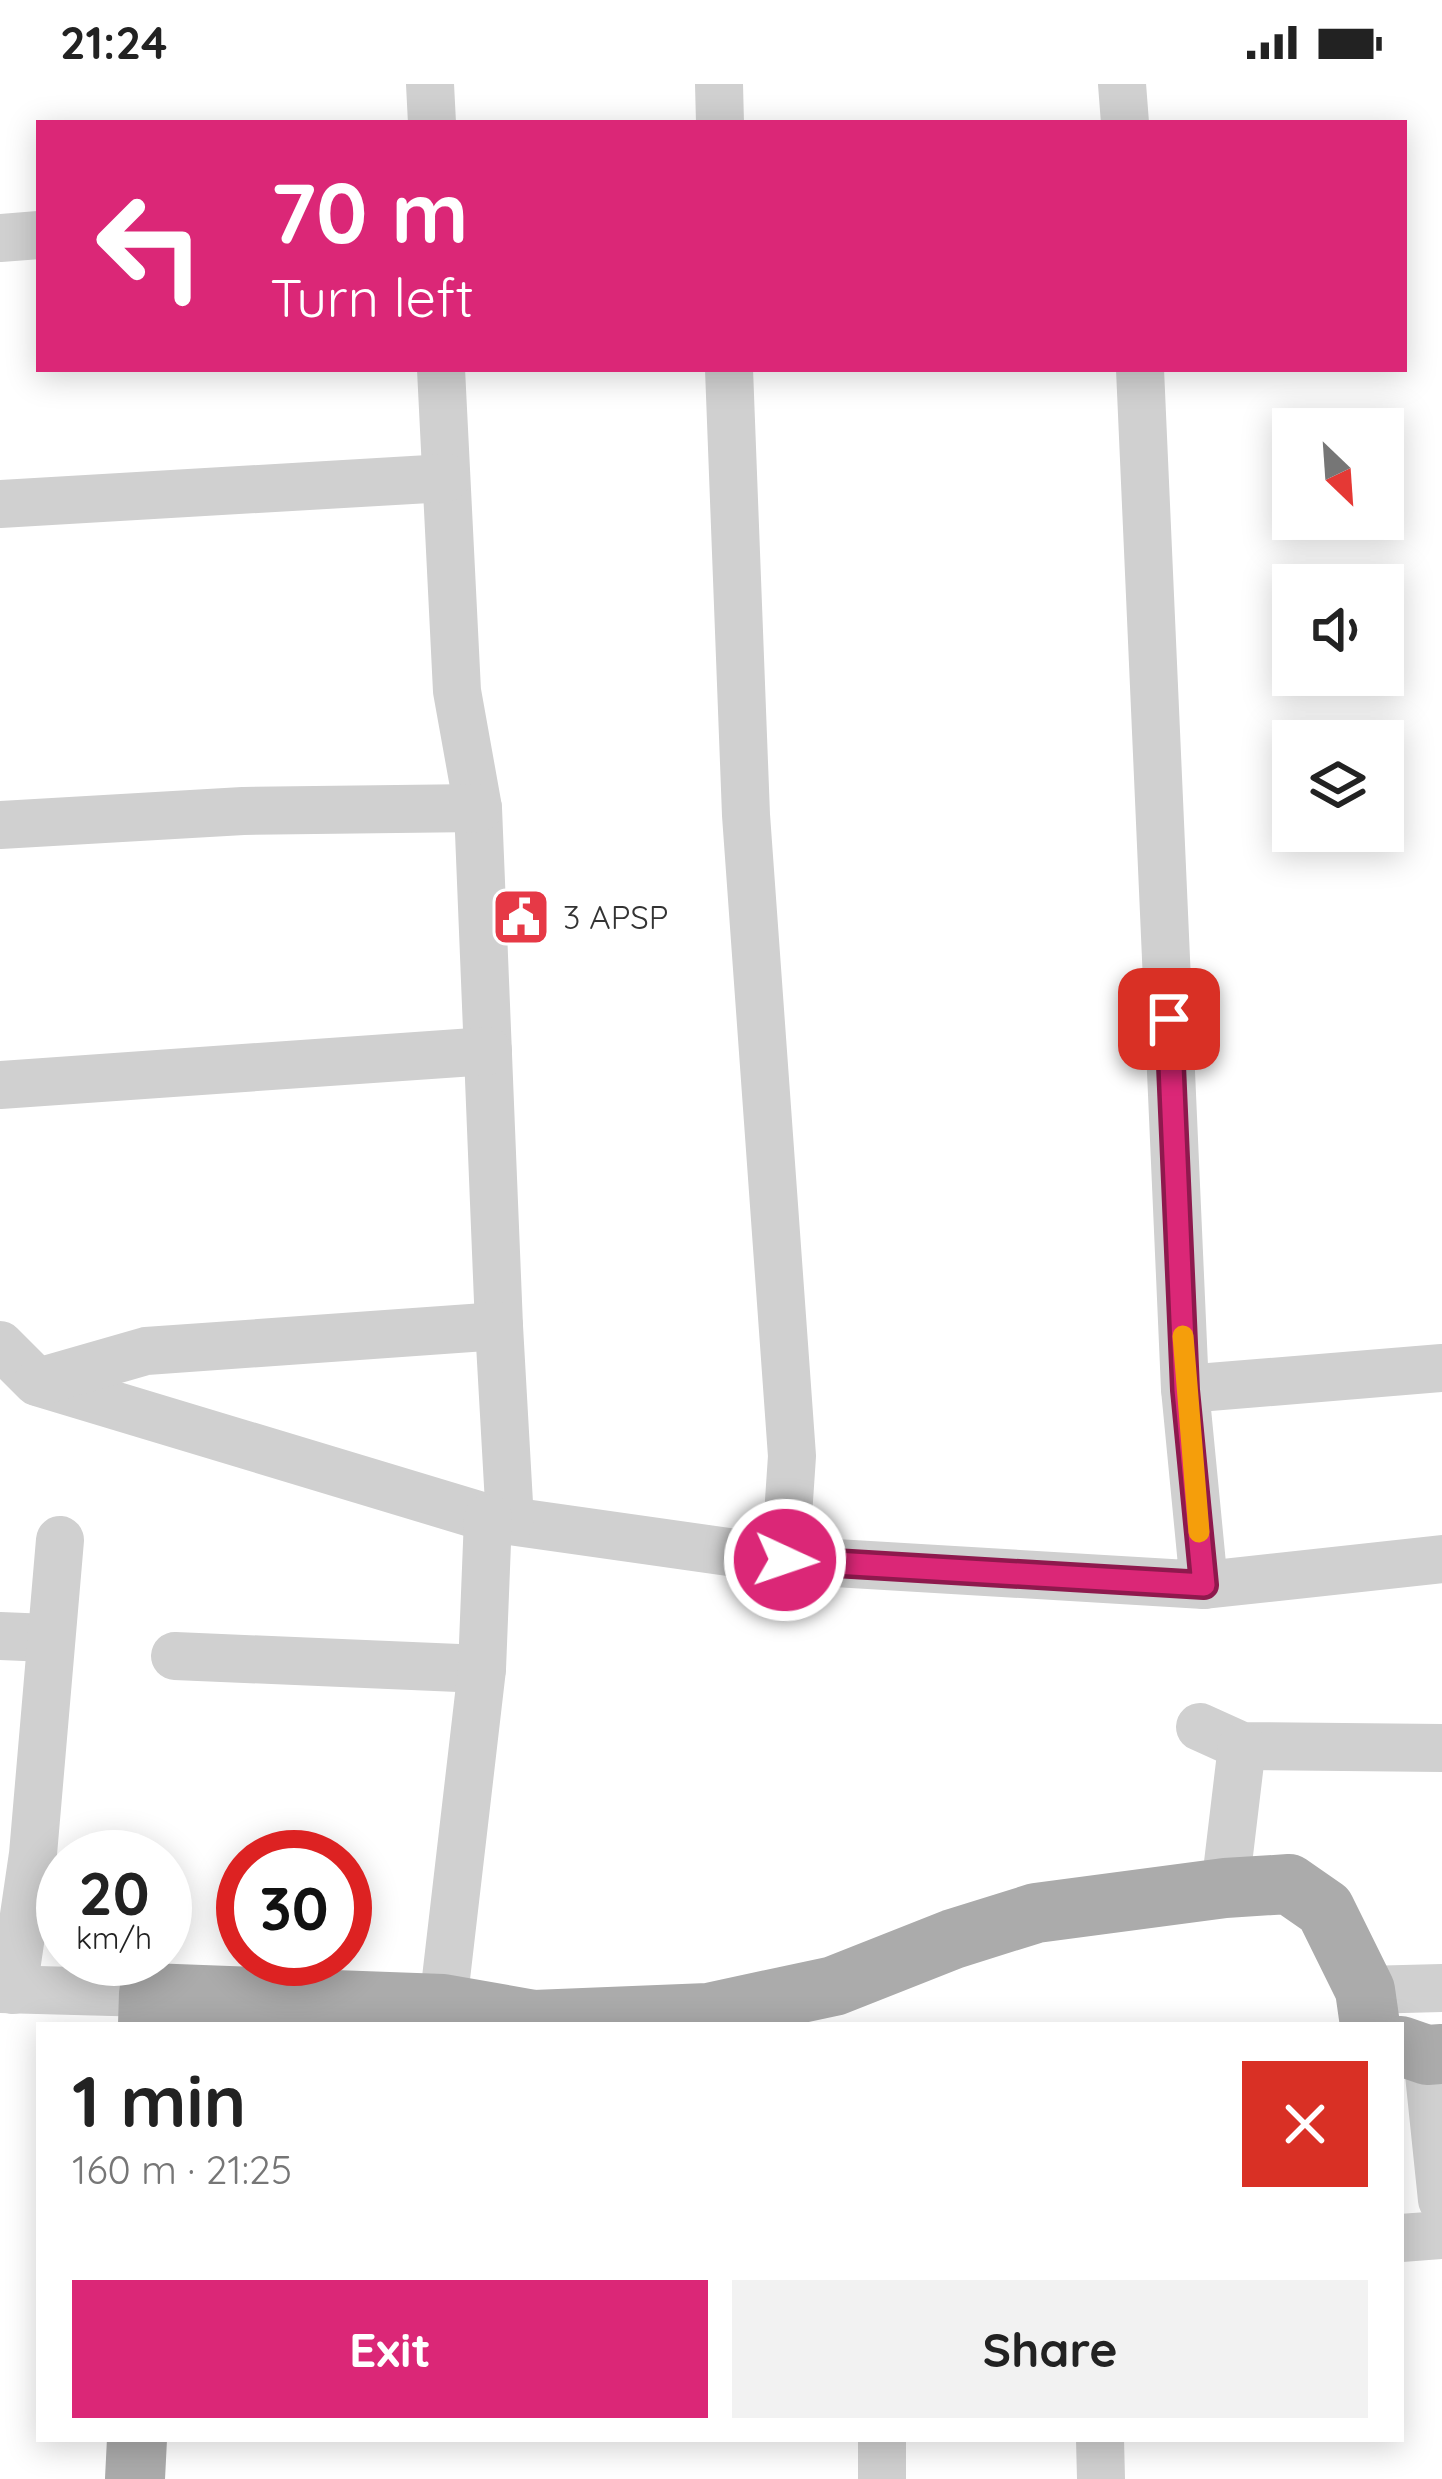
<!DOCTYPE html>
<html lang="en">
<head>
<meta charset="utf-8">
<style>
  body { margin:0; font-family:Quicksand,sans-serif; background:#f2f2f2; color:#222; height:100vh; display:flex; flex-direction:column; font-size:45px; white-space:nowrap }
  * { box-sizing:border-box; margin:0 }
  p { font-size:39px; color:#767676 }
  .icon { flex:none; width:66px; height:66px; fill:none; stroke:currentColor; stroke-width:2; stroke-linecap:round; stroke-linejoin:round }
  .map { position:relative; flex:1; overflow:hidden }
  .sheet { position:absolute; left:36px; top:1938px; width:1368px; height:420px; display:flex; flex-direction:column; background:#fff; border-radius:0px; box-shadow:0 6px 30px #0003 }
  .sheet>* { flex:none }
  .banner { position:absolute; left:36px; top:36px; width:1371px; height:252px; border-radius:0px; box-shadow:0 6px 30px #0003; background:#db2777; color:#fff; overflow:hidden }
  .needle { width:78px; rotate:155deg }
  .buttons { position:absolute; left:1272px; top:324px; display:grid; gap:24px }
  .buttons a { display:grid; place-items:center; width:132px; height:132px; border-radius:0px; background:#fff; box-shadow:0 6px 30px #0003; font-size:60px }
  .speed { position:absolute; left:36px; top:1746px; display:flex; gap:24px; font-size:60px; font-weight:700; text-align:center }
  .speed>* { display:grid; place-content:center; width:156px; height:156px; border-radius:50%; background:#fff; box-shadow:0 6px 30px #0003; line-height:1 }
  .speed small { font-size:30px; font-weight:400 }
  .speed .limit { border:18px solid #d22; background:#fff; color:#111 }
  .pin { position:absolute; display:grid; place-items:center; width:102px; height:102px; color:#fff; margin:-51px; border-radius:24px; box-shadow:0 6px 18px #0006 }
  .me { position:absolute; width:132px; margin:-66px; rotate:93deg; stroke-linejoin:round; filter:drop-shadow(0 0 9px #0008) }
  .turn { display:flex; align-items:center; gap:42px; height:252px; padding:0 36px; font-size:54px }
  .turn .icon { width:156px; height:156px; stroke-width:2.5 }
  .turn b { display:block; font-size:84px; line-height:102px }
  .round { display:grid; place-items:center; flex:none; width:126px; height:126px; border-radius:0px; background:#f2f2f2 }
  .head { display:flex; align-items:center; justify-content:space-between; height:204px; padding:0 36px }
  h1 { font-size:72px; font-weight:700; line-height:90px }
  .primary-button { display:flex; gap:24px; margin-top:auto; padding:24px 36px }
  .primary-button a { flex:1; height:138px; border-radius:0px; background:#db2777; color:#fff; font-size:48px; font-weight:700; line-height:138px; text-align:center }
  .primary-button a+a { background:#f2f2f2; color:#222 }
  .status { display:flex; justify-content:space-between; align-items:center; height:84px; padding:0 60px; background:#fff; direction:ltr }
  .status svg { height:33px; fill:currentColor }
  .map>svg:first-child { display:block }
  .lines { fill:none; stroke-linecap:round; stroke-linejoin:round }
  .minor { stroke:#d0d0d0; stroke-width:48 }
  .major { stroke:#ababab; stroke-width:60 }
  .route-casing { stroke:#8e194d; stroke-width:30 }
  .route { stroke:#db2777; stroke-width:21 }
  .slow { stroke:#f59e0b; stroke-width:21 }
  .labels { text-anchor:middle; stroke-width:12; stroke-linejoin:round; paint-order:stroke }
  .poi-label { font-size:33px; fill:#333; stroke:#fff; text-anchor:start }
</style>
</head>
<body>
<div class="status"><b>21:24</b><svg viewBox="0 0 49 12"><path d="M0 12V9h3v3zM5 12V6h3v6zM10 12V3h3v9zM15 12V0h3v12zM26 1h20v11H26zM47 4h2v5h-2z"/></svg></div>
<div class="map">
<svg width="1442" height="2395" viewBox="0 0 1442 2395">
  <rect width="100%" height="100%" fill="#fff"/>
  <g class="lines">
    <g class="minor">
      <path d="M 430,0 L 432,39"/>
      <path d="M 719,0 L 720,39"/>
      <path d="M 1122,0 L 1125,39"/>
      <path d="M 0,154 L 39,151"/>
      <path d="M 441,285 L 457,607 L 478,724 L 499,1242"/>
      <path d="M 729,285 L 746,731 L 792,1372 L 785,1476"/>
      <path d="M 0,420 L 446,394"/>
      <path d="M 0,741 L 243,727 L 478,724"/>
      <path d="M 0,1001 L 488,967"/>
      <path d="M 0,1261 L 37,1298 L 488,1434 L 785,1476 L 1204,1501 L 1185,1305 L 1140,285"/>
      <path d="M 38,1298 L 146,1267 L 499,1242 L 510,1437"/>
      <path d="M 1185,1305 L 1442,1284"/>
      <path d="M 1204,1501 L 1442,1475"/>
      <path d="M 0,1552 L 48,1554"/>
      <path d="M 175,1572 L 482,1585"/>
      <path d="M 1200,1643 L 1242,1662 L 1442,1664"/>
      <path d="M 1225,1804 L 1242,1662"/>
      <path d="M 0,1905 L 149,1909"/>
      <path d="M 13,1906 L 33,1770 L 60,1456"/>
      <path d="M 1365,1906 L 1442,1904"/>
      <path d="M 443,1920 L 482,1585 L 488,1434"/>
      <path d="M 1427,1971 L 1442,2116"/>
      <path d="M 1401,2154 L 1442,2151"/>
      <path d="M 882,2355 L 882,2395"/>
      <path d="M 1100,2355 L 1101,2395"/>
    </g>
    <g class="major">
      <path d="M 148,1941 L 149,1909 L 443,1920 L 534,1936 L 708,1929 L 834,1902 L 953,1855 L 1036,1829 L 1225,1804 L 1289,1800 L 1325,1825 L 1365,1906 L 1370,1941"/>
      <path d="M 1401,1962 L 1427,1971 L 1442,1970"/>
      <path d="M 135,2395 L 137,2355"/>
    </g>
  </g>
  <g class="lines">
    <defs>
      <path id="route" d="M 785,1476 L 1204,1501 L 1185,1306 L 1169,935"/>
    </defs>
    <use href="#route" class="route-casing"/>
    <use href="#route" class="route"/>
    <path class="slow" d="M 1183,1252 L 1199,1448"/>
  </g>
  <defs>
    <symbol id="civic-square" viewBox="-11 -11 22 22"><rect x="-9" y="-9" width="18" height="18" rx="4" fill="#e63946" stroke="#fff"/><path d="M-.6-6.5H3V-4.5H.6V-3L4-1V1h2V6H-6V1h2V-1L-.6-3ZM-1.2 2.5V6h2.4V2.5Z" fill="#fff"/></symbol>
  </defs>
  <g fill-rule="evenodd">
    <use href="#civic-square" x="488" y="800" width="66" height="66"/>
  </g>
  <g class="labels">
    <g class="poi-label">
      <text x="563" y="845">3 APSP</text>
    </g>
  </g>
</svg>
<div class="buttons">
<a><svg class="needle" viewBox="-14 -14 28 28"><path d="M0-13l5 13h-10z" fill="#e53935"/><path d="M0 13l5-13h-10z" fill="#767676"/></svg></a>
<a><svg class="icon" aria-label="sound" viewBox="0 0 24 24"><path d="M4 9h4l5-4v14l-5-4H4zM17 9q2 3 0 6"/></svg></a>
<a><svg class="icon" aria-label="layers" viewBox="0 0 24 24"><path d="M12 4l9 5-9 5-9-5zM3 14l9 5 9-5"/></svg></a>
</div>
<div class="speed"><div>20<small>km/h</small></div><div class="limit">30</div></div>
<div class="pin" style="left:1169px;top:935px;background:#d93025"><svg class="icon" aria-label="arrive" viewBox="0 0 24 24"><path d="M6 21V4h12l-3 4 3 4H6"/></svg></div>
<svg class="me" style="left:785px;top:1476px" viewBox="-20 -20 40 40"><circle r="17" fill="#db2777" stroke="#fff" stroke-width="3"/><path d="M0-11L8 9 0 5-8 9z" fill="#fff"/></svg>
<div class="banner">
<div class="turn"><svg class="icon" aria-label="left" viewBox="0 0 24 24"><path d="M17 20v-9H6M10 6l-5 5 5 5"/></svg><div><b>70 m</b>Turn left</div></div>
</div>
<section class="sheet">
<div class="head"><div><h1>1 min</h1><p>160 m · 21:25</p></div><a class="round" style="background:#d93025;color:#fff"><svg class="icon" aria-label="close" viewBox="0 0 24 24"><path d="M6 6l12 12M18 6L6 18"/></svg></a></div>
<div class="primary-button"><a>Exit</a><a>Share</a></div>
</section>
</div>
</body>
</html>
